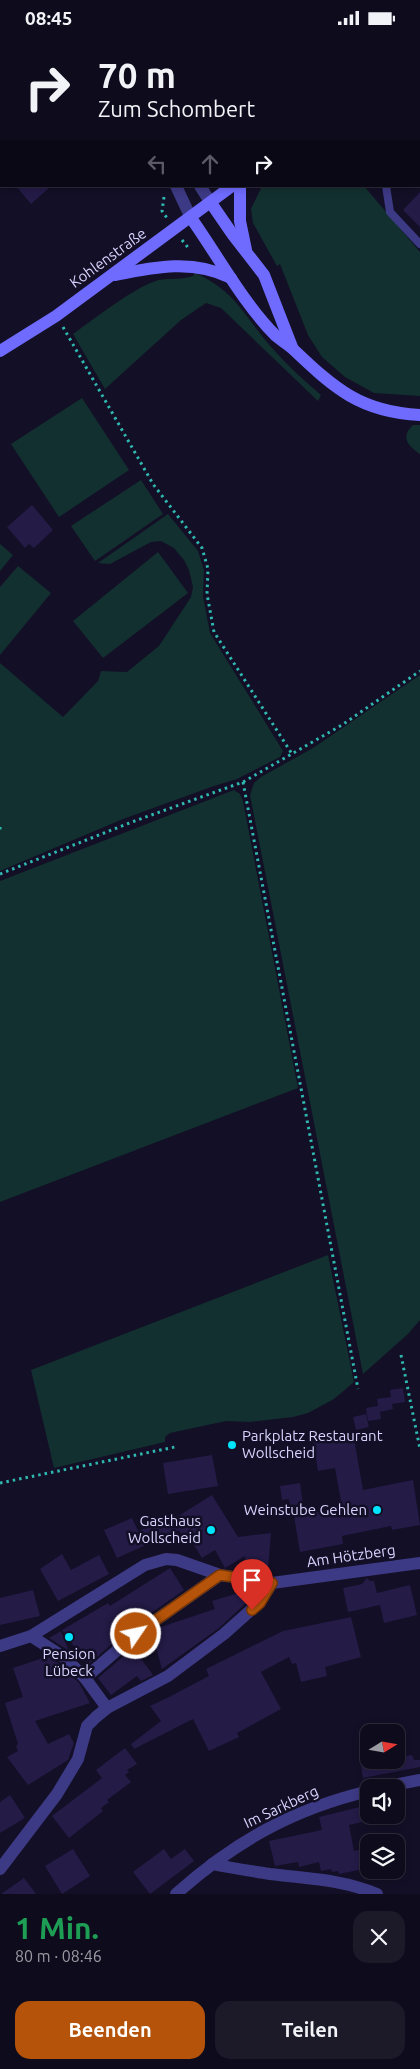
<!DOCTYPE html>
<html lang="de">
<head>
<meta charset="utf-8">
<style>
  body { margin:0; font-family:Ubuntu,sans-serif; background:#1c1929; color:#f1f3f6; height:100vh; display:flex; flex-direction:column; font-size:19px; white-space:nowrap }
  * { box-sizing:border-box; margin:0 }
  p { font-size:16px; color:#9b9ba3 }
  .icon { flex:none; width:28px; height:28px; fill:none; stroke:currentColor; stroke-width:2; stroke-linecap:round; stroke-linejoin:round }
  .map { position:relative; height:1859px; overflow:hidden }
  .panel { display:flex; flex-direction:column; background:#0e0b1c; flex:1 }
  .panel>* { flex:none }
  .banner { position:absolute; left:0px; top:0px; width:420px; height:152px; box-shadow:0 2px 8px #0003,0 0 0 1px #2e2b3b; background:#0e0b1c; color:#f1f3f6; overflow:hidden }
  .needle { width:32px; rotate:79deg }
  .tools { position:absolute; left:360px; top:1689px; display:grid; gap:10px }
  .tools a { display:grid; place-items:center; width:45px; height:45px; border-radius:10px; background:#0e0b1c; box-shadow:0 2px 8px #0003,0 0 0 1px #2e2b3b; font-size:25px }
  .pin { position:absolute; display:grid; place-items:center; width:42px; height:42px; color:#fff; margin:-51px -21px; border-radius:50% 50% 50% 0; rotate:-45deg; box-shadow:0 0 5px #0007 }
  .pin .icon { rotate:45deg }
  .me { position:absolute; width:55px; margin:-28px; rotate:56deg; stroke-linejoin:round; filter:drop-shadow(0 0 4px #0008) }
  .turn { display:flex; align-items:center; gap:18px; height:105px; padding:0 15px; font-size:22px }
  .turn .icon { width:65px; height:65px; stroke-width:2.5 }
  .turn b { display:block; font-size:35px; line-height:42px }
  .lanes { display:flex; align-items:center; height:48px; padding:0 15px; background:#0003; justify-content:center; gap:25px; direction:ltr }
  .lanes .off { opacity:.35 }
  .round { display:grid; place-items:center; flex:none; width:52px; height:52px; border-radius:15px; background:#1c1929 }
  .head { display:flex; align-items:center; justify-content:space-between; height:85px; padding:0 15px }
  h1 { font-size:30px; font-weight:700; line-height:38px; color:#1e9e55 }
  .button { display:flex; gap:10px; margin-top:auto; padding:10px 15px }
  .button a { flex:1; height:58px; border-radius:15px; background:#b45309; color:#fff; font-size:20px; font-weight:700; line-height:58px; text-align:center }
  .button a+a { background:#1c1929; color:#f1f3f6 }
  .status { display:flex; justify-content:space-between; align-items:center; height:35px; padding:0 25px; background:#0e0b1c; direction:ltr }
  .status svg { height:14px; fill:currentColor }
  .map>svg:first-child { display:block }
  .green { fill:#12302f }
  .building { fill:#241b47 }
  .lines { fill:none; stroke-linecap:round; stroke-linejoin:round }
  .path { stroke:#2fb8b0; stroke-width:3; stroke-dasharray:2.5 4; stroke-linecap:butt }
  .lane { stroke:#3d3a85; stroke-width:8 }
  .street { stroke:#3d3a85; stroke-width:12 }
  .secondary { stroke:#6f6bff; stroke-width:12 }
  .route-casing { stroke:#753606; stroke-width:12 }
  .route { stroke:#b45309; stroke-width:9 }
  .poi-dot { fill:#00e5ff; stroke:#130f26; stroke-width:2 }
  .labels { text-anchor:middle; stroke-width:5; stroke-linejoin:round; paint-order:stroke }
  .street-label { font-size:15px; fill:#d9d4ff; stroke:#130f26 }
  .poi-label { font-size:15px; fill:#d9d4ff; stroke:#130f26; text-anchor:end }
</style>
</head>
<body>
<div class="status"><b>08:45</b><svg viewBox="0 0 49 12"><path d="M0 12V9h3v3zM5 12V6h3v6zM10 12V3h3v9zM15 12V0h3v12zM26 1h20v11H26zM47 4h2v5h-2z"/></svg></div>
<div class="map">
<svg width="420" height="1859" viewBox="0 0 420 1859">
  <rect width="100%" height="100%" fill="#130f26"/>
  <g class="green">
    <path d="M 262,151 L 364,151 L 420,217 L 420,361 L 374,358 L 345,342 L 322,322 L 308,300 L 280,229 L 277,231 L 253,188 L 251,174 Z"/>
    <path d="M 195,238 C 233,255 241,275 266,306 C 283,326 301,343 321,360 L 318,366 L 221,273 L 206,268 L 181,285 L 105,354 L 73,299 C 93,285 137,250 159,245 C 170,243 182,245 193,241 Z"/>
    <path d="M 82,363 L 129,435 L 59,482 L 11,409 Z"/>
    <path d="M 413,390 L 420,390 L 420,419 C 408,411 400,402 413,390 Z"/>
    <path d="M 141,445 L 163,479 L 95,526 L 71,491 Z"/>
    <path d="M 168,479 L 198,516 L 204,535 L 203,561 L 210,598 L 283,716 L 280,722 L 237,744 L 214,751 L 123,784 L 0,836 L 0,628 L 63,682 L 98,646 L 101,636 L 127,637 L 159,611 L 191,562 L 193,552 L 189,535 L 184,525 L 174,513 L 161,506 L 151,507 L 110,529 L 98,528 Z"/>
    <path d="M 0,509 L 13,520 L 0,536 Z"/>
    <path d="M 158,517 L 188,558 L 103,623 L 73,586 Z"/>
    <path d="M 18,531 L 51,558 L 0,620 L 0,552 Z"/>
    <path d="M 420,640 L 420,1285 L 408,1299 L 363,1339 L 250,760 L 254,748 L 261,742 L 313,713 Z"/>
    <path d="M 234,755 L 240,759 L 243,766 L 298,1053 L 0,1167 L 0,846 Z"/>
    <path d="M 328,1220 L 354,1347 L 334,1364 L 308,1378 L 293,1382 L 250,1387 L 226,1386 L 170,1398 L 165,1402 L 165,1407 L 54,1433 L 31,1335 Z"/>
  </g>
  <g class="building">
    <path d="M 16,151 L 51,151 L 31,169 Z"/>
    <path d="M 420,157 L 420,192 L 403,175 Z"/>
    <path d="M 32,470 L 53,495 L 34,513 L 29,509 L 25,513 L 7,492 Z"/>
    <path d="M 403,1353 L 405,1367 L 392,1369 L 393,1374 L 380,1377 L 381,1384 L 368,1386 L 366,1373 L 378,1371 L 377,1364 L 391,1362 L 390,1355 Z"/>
    <path d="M 366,1379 L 369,1392 L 356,1395 L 353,1382 Z"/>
    <path d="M 353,1398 L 363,1455 L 413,1445 L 420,1490 L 392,1495 L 391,1491 L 342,1501 L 343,1509 L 300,1517 L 294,1481 L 342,1472 L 335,1433 L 318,1436 L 313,1405 Z"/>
    <path d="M 212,1420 L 218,1451 L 168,1459 L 163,1428 Z"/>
    <path d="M 300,1448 L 304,1476 L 291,1478 L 289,1464 L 282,1465 L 280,1451 Z"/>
    <path d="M 212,1460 L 238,1502 L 271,1498 L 268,1534 L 244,1533 L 245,1521 L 225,1533 L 215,1515 L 202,1523 L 187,1499 L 183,1502 L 179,1495 L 117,1523 L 104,1495 L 132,1483 L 138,1496 L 157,1488 L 159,1493 Z"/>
    <path d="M 62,1519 L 71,1535 L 99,1520 L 109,1539 L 58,1566 L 40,1534 Z"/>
    <path d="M 170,1533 L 184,1555 L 131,1592 L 88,1630 L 62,1595 L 108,1568 L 110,1571 Z"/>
    <path d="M 367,1543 L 370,1546 L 374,1546 L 377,1558 L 410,1550 L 417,1580 L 384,1588 L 380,1570 L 348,1577 L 343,1553 L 362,1549 Z"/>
    <path d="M 33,1555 L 40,1581 L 0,1590 L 0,1563 Z"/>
    <path d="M 242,1557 L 246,1568 L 219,1593 L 162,1634 L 152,1598 L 158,1593 L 215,1574 L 212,1566 Z"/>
    <path d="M 351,1582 L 361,1622 L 325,1632 L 327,1641 L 301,1647 L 296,1628 L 292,1629 L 289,1622 L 261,1637 L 281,1674 L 237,1698 L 239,1702 L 209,1716 L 193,1684 L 134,1714 L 131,1709 L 161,1686 L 150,1671 L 169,1662 L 170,1663 L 169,1662 L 209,1641 L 206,1634 L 283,1596 Z"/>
    <path d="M 61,1596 L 68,1614 L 69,1616 L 49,1603 Z"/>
    <path d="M 133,1613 L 153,1640 L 141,1646 L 137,1641 L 111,1660 L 98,1643 Z"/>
    <path d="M 45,1620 L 60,1629 L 79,1648 L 90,1668 L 35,1686 L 48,1709 L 69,1699 L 74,1708 L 68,1725 L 28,1750 L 7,1722 L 18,1716 L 16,1711 L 18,1709 L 5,1668 L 23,1662 L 13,1633 L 43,1623 L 42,1621 Z"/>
    <path d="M 125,1713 L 137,1729 L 127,1735 L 129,1737 L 125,1740 L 131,1747 L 107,1765 L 109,1767 L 101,1773 L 103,1776 L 69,1803 L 52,1781 L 102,1743 L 96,1735 Z"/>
    <path d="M 412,1720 L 414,1725 L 420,1725 L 420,1732 L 363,1743 L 360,1725 L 396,1725 L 396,1723 Z"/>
    <path d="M 10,1760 L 25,1783 L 0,1798 L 0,1767 Z"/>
    <path d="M 368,1770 L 371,1785 L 349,1790 L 354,1816 L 369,1812 L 369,1833 L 339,1839 L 338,1836 L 332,1837 L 331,1834 L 321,1836 L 319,1827 L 299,1832 L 298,1827 L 275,1831 L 269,1806 L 322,1795 L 319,1782 Z"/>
    <path d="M 73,1814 L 90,1841 L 62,1859 L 45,1831 Z"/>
    <path d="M 164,1814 L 171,1824 L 185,1814 L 194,1826 L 150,1859 L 133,1837 Z"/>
    <path d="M 24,1843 L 36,1859 L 1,1859 Z"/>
  </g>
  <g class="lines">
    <g class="path">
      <path d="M 68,0 L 68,1"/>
      <path d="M 164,162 L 162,176 L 167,183"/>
      <path d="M 182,205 L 190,215"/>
      <path d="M 63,292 L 153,449 L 202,513 L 208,534 L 207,559 L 214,597 L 292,719"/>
      <path d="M 243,747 L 358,1354"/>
      <path d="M 0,792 L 0,795"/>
      <path d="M 0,839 L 132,787 L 243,747 L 342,690 L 420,636"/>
      <path d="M 401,1320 L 420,1414"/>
      <path d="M 0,1448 L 175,1412"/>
    </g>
    <g class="lane">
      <path d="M 419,80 L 420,81"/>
      <path d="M 419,106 L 420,105"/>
      <path d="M 386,151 L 390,177 L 420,209"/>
    </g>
    <g class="street">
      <path d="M 93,0 L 94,1"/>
      <path d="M 176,151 L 191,183"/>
      <path d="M 200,151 L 211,168"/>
      <path d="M 31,1601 L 65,1623 L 85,1643"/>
      <path d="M 0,1611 L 31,1601 L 145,1530 L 166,1524 L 177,1525 L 220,1540 L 272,1548 L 420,1528"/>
      <path d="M 107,1673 L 85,1643 L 136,1599 L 220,1540"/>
      <path d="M 383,1752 L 420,1745"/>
      <path d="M 212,1829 C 231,1833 251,1836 270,1839 C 309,1844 340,1844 377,1859"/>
      <path d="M 0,1834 L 57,1759 L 78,1724 L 87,1691 L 96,1682 L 107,1673 L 168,1641 L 224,1599 L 260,1567 L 272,1548"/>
      <path d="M 176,1859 C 234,1807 293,1774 369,1756"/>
    </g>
    <g class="secondary">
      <path d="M 405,1 L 407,0"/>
      <path d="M 240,151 L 240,186 L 246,215"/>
      <path d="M 211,168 L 233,200 L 264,240 L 292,312"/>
      <path d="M 191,183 C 218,221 243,268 276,301 C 282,306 289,310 294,315 C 335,354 361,377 420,380"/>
      <path d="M 115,240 C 155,232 193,224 231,243"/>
      <path d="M 0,316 L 56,281 L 232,151"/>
    </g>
  </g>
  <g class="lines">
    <defs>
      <path id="route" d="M 136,1599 L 220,1540 L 272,1548 L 260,1568 L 252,1575"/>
    </defs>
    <use href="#route" class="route-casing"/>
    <use href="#route" class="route"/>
  </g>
  <g class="poi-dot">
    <circle cx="232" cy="1410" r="5"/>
    <circle cx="377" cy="1475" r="5"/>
    <circle cx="211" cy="1495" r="5"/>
    <circle cx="69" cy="1602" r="5"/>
  </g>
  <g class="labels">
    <g class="street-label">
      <text transform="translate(108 223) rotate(-36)" y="5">Kohlenstraße</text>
      <text transform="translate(351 1521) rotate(-8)" y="5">Am Hötzberg</text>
      <text transform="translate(281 1772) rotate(-25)" y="5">Im Sarkberg</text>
    </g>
    <g class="poi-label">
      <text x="242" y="1406" text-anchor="start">Parkplatz Restaurant<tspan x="242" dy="17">Wollscheid</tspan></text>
      <text x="367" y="1480">Weinstube Gehlen</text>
      <text x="201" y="1491">Gasthaus<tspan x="201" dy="17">Wollscheid</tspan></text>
      <text x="69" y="1624" text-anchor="middle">Pension<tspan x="69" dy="17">Lübeck</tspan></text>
    </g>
  </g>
</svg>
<div class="tools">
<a><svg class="needle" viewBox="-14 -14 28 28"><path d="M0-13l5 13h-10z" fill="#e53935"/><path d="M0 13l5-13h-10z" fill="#9b9ba3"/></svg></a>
<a><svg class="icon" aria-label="sound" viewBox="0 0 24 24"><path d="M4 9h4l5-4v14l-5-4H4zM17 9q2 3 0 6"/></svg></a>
<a><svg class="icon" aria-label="layers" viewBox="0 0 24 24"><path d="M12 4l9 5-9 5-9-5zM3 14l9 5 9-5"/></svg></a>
</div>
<div class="pin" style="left:252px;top:1575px;background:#d93025"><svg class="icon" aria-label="arrive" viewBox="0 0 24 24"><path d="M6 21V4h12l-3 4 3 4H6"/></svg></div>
<svg class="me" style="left:136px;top:1599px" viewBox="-20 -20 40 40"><circle r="17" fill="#b45309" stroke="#fff" stroke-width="3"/><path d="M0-11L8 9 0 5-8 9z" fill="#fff"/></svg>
<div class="banner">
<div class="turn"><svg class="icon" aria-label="right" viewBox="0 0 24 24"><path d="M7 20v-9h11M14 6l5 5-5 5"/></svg><div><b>70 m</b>Zum Schombert</div></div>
<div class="lanes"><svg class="icon off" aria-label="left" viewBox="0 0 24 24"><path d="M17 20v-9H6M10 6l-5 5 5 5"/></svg><svg class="icon off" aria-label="ahead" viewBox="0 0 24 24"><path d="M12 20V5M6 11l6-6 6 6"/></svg><svg class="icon" aria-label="right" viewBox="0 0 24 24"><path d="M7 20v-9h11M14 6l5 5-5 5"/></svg></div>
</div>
</div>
<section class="panel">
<div class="head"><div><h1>1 Min.</h1><p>80 m · 08:46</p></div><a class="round"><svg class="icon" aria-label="close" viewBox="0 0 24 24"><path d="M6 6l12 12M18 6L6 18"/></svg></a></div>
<div class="button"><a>Beenden</a><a>Teilen</a></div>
</section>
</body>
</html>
